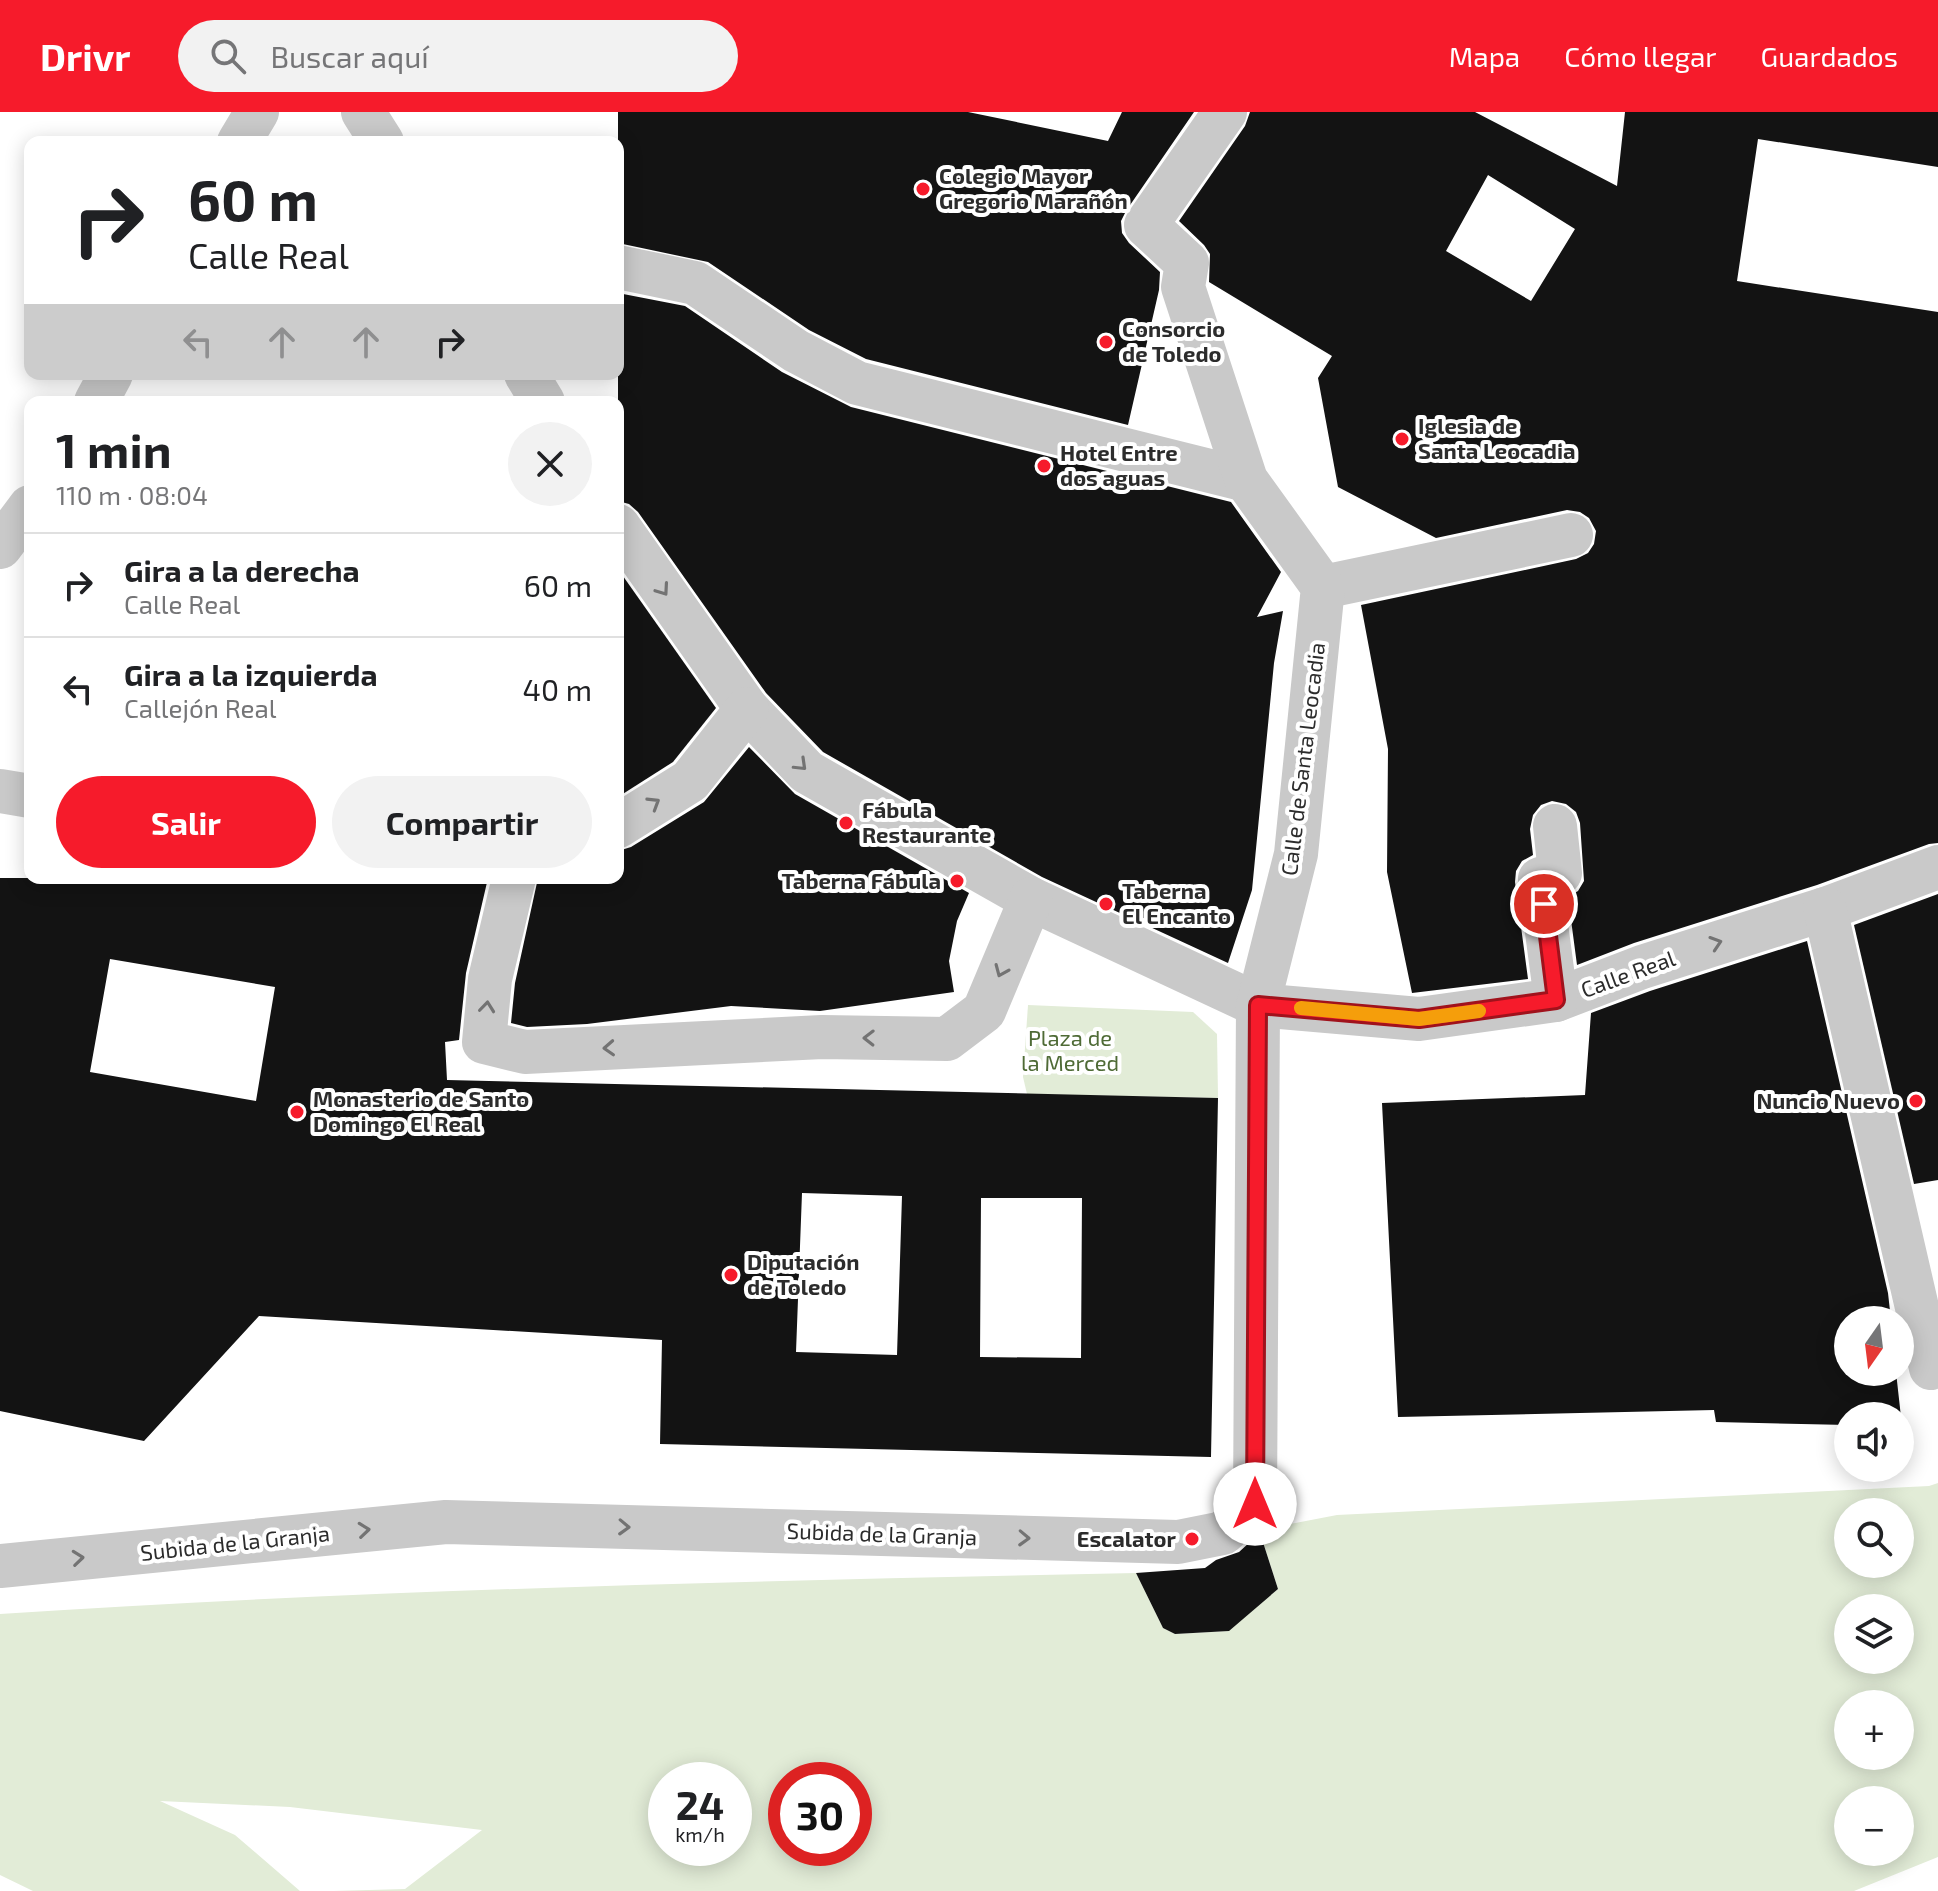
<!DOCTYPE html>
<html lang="es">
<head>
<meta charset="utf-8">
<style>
  body { margin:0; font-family:"Exo 2",sans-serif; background:#f2f2f2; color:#202124; height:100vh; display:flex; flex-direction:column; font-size:30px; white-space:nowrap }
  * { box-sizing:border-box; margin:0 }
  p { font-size:26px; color:#757577 }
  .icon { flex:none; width:44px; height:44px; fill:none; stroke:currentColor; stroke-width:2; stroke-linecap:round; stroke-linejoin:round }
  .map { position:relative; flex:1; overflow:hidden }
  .drawer { position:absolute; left:24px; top:284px; width:600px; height:488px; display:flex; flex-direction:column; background:#fff; border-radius:16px; box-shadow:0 4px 20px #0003 }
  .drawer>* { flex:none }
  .banner { position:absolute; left:24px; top:24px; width:600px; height:244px; border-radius:16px; box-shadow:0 4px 20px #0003; background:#fff; color:#202124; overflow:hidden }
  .needle { width:52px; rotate:194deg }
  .controls { position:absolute; left:1834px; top:1194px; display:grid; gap:16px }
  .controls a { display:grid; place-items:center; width:80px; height:80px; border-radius:50%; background:#fff; box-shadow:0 4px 20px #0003; font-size:40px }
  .speed { position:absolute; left:648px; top:1650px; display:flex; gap:16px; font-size:40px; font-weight:700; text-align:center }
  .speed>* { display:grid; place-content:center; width:104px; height:104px; border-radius:50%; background:#fff; box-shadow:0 4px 20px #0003; line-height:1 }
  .speed small { font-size:20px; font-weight:400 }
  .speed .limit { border:12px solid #d22; background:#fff; color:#111 }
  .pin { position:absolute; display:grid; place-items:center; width:68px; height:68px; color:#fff; margin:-34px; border:4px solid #fff; border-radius:50%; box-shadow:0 2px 8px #0007 }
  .me { position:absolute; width:88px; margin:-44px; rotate:0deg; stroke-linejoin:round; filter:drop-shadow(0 0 6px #0008) }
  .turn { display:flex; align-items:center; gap:28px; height:168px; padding:0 32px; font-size:36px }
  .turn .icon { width:104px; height:104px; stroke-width:2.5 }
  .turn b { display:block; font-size:56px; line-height:68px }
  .lanes { display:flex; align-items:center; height:76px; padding:0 32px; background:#0003; justify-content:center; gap:40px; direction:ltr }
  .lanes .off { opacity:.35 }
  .round { display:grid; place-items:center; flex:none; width:84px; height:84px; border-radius:42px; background:#f2f2f2 }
  .headline { display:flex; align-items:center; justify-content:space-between; height:136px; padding:0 32px }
  h1 { font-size:48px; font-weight:700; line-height:60px }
  .primary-button { display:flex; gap:16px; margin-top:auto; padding:16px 32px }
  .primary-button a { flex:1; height:92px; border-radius:48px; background:#f61b2b; color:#fff; font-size:32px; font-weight:700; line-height:92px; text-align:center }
  .primary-button a+a { background:#f2f2f2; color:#202124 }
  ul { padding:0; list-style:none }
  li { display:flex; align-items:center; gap:24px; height:104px; padding:0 32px; border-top:2px solid #e0e0e0 }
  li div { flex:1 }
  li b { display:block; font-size:30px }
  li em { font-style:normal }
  header { display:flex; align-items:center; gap:48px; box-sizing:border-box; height:112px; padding:0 40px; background:#f61b2b; color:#fff }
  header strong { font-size:38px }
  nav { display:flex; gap:44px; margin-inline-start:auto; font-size:28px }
  .search { width:560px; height:72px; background:#f2f2f2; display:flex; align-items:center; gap:20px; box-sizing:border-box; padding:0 28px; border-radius:44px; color:#757577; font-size:30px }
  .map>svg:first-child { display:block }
  .green { fill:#e2ecd7; fill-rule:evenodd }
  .building { fill:#131313; fill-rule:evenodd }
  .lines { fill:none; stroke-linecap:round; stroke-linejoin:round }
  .minor { stroke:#c9c9c9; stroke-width:44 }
  .oneway { stroke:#737373 }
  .route-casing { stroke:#a0121c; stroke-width:20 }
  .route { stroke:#f61b2b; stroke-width:14 }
  .slow { stroke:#f59e0b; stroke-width:14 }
  .poi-dot { fill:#f61b2b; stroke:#fff; stroke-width:3 }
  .labels { text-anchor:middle; stroke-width:8; stroke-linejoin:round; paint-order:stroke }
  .poi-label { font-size:22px; font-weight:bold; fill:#2c2c2c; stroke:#fff; text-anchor:start }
  .street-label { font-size:22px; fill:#2c2c2c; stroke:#fff }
  .park-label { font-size:22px; fill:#4f6b36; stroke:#fff }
</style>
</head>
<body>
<header>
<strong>Drivr</strong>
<div class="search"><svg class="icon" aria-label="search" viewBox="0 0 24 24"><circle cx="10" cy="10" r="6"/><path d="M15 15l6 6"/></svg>Buscar aquí</div>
<nav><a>Mapa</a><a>Cómo llegar</a><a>Guardados</a></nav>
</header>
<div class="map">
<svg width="1938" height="1779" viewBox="0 0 1938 1779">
  <rect width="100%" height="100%" fill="#fff"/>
  <g class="green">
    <path d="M 1028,893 L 1193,900 L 1217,922 L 1218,986 L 1027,982 L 1023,965 Z"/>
    <path d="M 1938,1371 L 1938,1745 L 1854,1779 L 333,1779 L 405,1777 L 482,1718 L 290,1695 L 160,1689 L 235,1723 L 300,1779 L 33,1779 L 0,1763 L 0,1502 C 378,1477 757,1469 1136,1461 L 1163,1516 L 1175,1522 L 1228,1519 L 1278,1477 L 1259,1418 L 1337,1403 L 1929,1374 ZM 1848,1400 L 1900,1400 L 1900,1452 L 1848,1452 ZM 1848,1496 L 1900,1496 L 1900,1548 L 1848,1548 ZM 1848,1592 L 1900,1592 L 1900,1644 L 1848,1644 ZM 666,1668 L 734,1668 L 734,1736 L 666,1736 ZM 786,1668 L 854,1668 L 854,1736 L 786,1736 ZM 1848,1688 L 1900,1688 L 1900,1740 L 1848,1740 Z"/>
  </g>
  <g class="building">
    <path d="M 618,0 L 968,0 L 1108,29 L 1122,0 L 1194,0 L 1126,99 L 1121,109 L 1122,121 L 1129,131 L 1160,160 L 1159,178 L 1128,313 L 866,247 L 809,218 L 708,150 L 618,131 Z"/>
    <path d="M 1250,0 L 1475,0 L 1617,74 L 1625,0 L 1938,0 L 1938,55 L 1758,27 L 1737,169 L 1938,200 L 1938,731 L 1929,732 L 1817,773 L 1634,831 L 1577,853 L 1568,785 L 1578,779 L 1584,769 L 1580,711 L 1576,700 L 1566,692 L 1552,689 L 1541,693 L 1533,703 L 1530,717 L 1533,743 L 1522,749 L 1516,759 L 1515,770 L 1528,867 L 1412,881 L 1387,760 L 1388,637 L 1361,493 L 1576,447 L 1588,441 L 1594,432 L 1596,419 L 1589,406 L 1580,400 L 1567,398 L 1436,426 L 1338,375 L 1318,266 L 1332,244 L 1209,170 L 1210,142 L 1204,133 L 1179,109 L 1245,14 ZM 1488,63 L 1575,117 L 1531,189 L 1446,139 Z"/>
    <path d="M 618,181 L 685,194 L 782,260 L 851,295 L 1231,390 L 1281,460 L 1257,505 L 1283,499 L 1274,551 L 1252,778 L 1228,851 L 1042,765 L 823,640 L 766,581 L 638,400 L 629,392 L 618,389 Z"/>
    <path d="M 618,457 L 716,596 L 673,650 L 618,685 Z"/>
    <path d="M 749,635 L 795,682 L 969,781 L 957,809 L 949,849 L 954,880 L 820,899 L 731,894 L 587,912 L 527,915 L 511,911 L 515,871 L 538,766 L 618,766 L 618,739 L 631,735 L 704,690 Z"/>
    <path d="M 0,766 L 488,766 L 466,861 L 459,928 L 445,930 L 447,968 L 1218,986 L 1211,1345 L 660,1332 L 662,1228 L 259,1204 L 144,1329 L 0,1299 ZM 110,847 L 275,875 L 256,989 L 90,960 ZM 802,1081 L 902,1084 L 897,1243 L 796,1240 ZM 981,1086 L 1082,1086 L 1081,1246 L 980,1245 Z"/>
    <path d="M 1938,782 L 1938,1068 L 1914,1072 L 1854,813 Z"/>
    <path d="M 1807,829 L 1888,1181 L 1891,1208 L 1848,1208 L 1848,1260 L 1896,1260 L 1902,1314 L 1900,1304 L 1848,1304 L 1848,1313 L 1716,1310 L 1714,1298 L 1398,1305 L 1382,991 L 1585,983 L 1591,901 L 1650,879 Z"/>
    <path d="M 1260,1421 L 1278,1477 L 1229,1519 L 1175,1522 L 1163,1516 L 1136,1461 L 1205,1456 L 1216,1448 L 1239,1440 Z"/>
  </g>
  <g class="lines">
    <g class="minor">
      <path d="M 363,0 L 382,30"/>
      <path d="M 239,30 L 257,0"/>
      <path d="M 618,155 L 695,171 L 796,239 L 857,271 L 1246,368"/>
      <path d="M 526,262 L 543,290"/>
      <path d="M 96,290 L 111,262"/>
      <path d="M 618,414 L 747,597 L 807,660 L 1031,787 L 1258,893 L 1419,907 L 1556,888 L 1642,855 L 1825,797 L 1938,755"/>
      <path d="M 0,435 L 30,395"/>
      <path d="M 1323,475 L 1571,423"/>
      <path d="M 0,679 L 30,684"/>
      <path d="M 618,714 L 690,669 L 747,597"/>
      <path d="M 1555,714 L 1560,761 L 1540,767 L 1556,888"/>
      <path d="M 514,766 L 490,867 L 484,930 L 525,940 L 822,925 L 947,927 L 984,899 L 1031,787"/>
      <path d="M 1825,797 L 1931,1256"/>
      <path d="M 0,1454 L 446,1410 L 1178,1430 L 1223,1421 L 1255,1392 L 1258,893 L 1296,742 L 1323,475 L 1246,368 L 1183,175 L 1187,151 L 1146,113 L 1225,0"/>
    </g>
  </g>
  <defs><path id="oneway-chevron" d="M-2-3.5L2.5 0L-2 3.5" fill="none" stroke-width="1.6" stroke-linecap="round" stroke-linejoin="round" transform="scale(2)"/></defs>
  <g class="oneway">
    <use href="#oneway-chevron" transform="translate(663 478) rotate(55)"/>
    <use href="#oneway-chevron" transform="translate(801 653) rotate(44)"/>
    <use href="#oneway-chevron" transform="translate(654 691) rotate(-32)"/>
    <use href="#oneway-chevron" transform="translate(1716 831) rotate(-18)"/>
    <use href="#oneway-chevron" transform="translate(1001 859) rotate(113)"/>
    <use href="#oneway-chevron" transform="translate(487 895) rotate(-84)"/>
    <use href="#oneway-chevron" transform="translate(869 926) rotate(-179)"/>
    <use href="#oneway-chevron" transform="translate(609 936) rotate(177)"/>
    <use href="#oneway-chevron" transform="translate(624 1415) rotate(2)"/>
    <use href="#oneway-chevron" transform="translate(364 1418) rotate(-6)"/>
    <use href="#oneway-chevron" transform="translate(1024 1426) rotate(2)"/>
    <use href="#oneway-chevron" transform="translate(78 1446) rotate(-6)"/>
  </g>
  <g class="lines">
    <defs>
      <path id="route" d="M 1255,1392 L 1258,893 L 1419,907 L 1556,888 L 1544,792"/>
    </defs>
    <use href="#route" class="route-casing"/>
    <use href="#route" class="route"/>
    <path class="slow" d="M 1301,896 L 1419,907 L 1479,899"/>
  </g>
  <g class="poi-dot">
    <circle cx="923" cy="77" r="8"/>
    <circle cx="1106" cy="230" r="8"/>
    <circle cx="1402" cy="327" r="8"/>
    <circle cx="1044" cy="354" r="8"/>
    <circle cx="846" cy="711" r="8"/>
    <circle cx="957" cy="769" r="8"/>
    <circle cx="1106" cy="792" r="8"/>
    <circle cx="1916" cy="989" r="8"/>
    <circle cx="297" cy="1000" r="8"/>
    <circle cx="731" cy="1163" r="8"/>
    <circle cx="1192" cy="1427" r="8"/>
  </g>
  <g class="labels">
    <g class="poi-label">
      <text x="939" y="72">Colegio Mayor<tspan x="939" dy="25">Gregorio Marañón</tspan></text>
      <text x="1122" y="225">Consorcio<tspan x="1122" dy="25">de Toledo</tspan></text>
      <text x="1418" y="322">Iglesia de<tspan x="1418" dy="25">Santa Leocadia</tspan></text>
      <text x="1060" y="349">Hotel Entre<tspan x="1060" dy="25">dos aguas</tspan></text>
      <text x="862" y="706">Fábula<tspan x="862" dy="25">Restaurante</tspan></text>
      <text x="941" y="777" text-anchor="end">Taberna Fábula</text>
      <text x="1122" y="787">Taberna<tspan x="1122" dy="25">El Encanto</tspan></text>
      <text x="313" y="995">Monasterio de Santo<tspan x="313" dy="25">Domingo El Real</tspan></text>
      <text x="1900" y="997" text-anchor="end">Nuncio Nuevo</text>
      <text x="747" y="1158">Diputación<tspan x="747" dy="25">de Toledo</tspan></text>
      <text x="1176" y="1435" text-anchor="end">Escalator</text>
    </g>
    <g class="street-label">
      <text transform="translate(1303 647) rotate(-83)" y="8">Calle de Santa Leocadia</text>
      <text transform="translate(1628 862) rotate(-20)" y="8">Calle Real</text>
      <text transform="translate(882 1422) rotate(2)" y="8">Subida de la Granja</text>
      <text transform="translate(235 1431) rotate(-6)" y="8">Subida de la Granja</text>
    </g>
    <g class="park-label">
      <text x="1070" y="934">Plaza de<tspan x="1070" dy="25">la Merced</tspan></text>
    </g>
  </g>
</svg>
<div class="controls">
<a><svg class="needle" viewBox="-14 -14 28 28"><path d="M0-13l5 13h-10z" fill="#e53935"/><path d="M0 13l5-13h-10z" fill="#757577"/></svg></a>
<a><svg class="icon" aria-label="sound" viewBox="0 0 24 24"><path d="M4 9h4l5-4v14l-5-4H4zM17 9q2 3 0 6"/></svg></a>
<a><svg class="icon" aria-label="search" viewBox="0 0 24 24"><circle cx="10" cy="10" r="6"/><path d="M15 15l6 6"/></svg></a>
<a><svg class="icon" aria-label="layers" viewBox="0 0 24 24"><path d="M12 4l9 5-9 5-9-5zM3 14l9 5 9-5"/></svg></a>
<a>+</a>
<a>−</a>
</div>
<div class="speed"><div>24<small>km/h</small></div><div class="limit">30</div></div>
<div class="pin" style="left:1544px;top:792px;background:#d93025"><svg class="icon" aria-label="arrive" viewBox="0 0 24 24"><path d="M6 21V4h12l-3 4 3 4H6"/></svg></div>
<svg class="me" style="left:1255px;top:1392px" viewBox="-20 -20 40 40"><circle r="19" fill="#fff"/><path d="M0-13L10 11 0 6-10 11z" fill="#f61b2b"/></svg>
<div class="banner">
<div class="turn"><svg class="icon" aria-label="right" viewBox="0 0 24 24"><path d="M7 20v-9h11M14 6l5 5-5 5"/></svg><div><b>60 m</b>Calle Real</div></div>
<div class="lanes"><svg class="icon off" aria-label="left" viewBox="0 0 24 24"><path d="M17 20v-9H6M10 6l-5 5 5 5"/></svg><svg class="icon off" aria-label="ahead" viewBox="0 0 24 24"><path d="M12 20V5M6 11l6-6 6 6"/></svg><svg class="icon off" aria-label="ahead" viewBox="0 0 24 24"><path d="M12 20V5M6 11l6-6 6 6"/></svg><svg class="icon" aria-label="right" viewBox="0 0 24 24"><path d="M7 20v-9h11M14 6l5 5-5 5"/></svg></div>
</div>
<section class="drawer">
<div class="headline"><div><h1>1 min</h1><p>110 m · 08:04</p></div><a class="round"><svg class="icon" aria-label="close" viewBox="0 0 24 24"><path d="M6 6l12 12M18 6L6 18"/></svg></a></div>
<ul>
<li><svg class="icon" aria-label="right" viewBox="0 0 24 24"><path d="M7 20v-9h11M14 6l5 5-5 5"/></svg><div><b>Gira a la derecha</b><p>Calle Real</p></div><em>60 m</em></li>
<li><svg class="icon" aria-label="left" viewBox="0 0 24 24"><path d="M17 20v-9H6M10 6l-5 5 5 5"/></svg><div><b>Gira a la izquierda</b><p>Callejón Real</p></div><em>40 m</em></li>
</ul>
<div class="primary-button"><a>Salir</a><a>Compartir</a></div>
</section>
</div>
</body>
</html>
